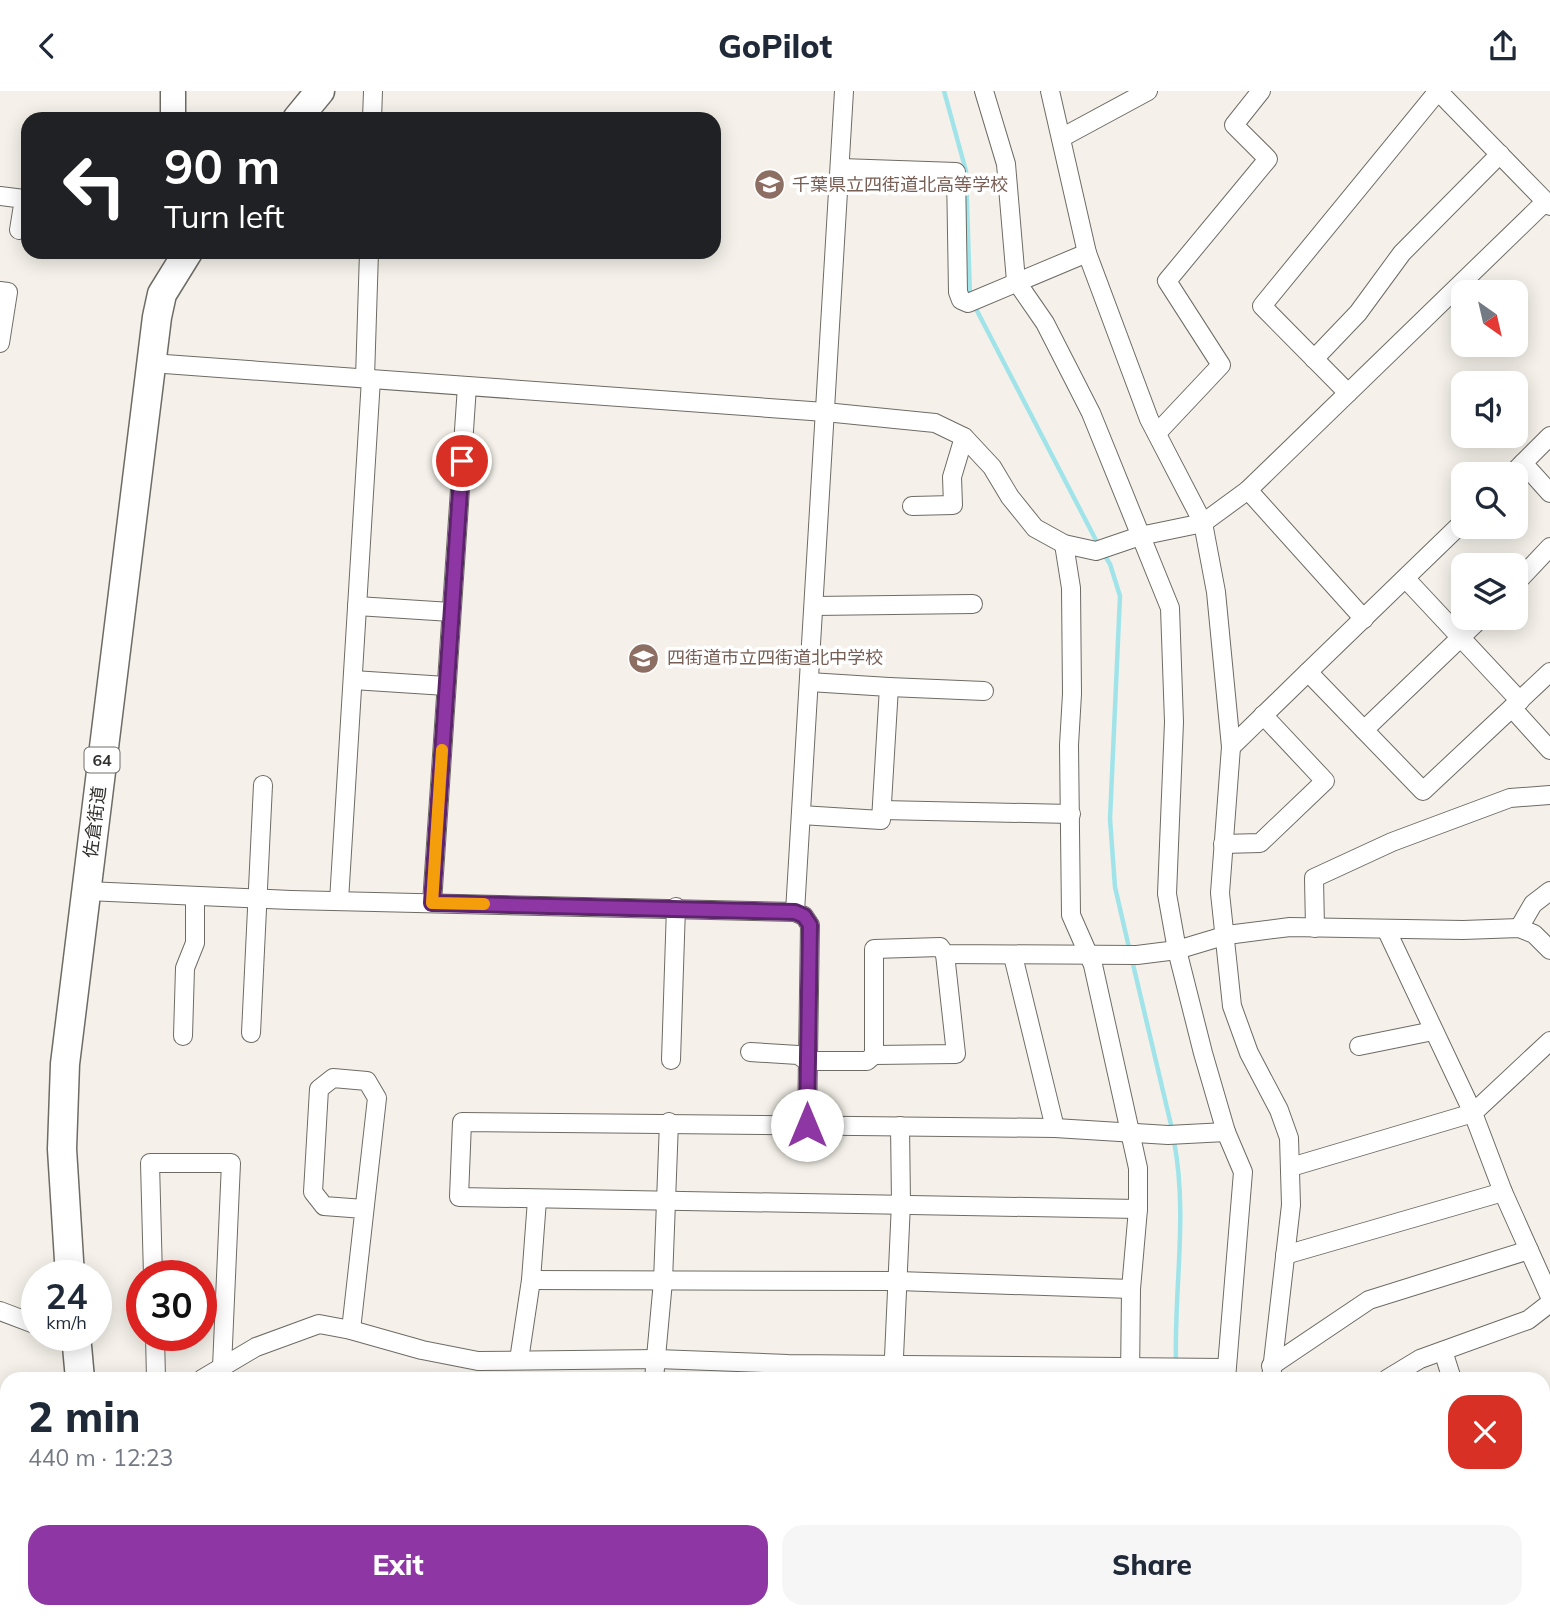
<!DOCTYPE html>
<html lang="en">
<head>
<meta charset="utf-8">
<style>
  body { margin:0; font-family:Mulish,"Noto Sans JP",sans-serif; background:#f6f6f7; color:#1f2937; height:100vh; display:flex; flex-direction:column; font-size:26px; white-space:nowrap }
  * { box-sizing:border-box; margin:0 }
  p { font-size:23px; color:#747a83 }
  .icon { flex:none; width:38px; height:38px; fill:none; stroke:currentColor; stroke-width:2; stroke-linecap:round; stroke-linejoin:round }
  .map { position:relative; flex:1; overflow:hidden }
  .drawer { position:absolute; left:0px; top:1281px; width:1550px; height:247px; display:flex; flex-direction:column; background:#fff; border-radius:21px 21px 0 0; box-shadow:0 4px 18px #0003 }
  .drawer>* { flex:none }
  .guide { position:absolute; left:21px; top:21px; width:700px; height:147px; border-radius:21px; box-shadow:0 4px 18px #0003; background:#202124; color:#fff; overflow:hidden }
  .needle { width:46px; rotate:146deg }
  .fabs { position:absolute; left:1451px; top:189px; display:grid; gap:14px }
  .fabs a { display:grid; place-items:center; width:77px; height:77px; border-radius:14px; background:#fff; box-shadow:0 4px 18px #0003; font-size:35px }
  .speed { position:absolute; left:21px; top:1169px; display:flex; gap:14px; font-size:35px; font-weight:700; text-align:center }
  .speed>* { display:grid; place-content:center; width:91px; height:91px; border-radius:50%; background:#fff; box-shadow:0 4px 18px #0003; line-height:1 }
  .speed small { font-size:18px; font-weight:400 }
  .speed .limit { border:10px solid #d22; background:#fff; color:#111 }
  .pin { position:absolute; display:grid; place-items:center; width:60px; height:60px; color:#fff; margin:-30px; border:4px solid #fff; border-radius:50%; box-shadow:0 2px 7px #0007 }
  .me { position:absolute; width:77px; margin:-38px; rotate:0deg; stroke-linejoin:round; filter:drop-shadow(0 0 5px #0008) }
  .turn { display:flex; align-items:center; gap:24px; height:147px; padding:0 28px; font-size:32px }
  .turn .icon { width:91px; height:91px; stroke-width:2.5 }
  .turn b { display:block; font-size:49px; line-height:60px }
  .round { display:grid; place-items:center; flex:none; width:74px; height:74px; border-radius:21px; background:#f6f6f7 }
  .headline { display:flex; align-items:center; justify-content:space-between; height:119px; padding:0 28px }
  h1 { font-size:42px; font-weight:800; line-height:52px }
  .primary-button { display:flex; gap:14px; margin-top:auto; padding:14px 28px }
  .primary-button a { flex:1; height:80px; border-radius:21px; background:#8e37a4; color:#fff; font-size:28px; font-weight:800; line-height:80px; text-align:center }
  .primary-button a+a { background:#f6f6f7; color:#1f2937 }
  header { display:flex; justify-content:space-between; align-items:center; height:91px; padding:0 28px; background:#fff; font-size:32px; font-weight:800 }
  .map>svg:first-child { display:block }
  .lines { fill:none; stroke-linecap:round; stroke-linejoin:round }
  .stream { stroke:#a0e4ea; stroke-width:4.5 }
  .street-casing { stroke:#6e6b65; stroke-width:20 }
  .secondary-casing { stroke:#6e6b65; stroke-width:27 }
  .primary-casing { stroke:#6e6b65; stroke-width:31 }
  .street { stroke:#fff; stroke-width:18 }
  .secondary { stroke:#fff; stroke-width:24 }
  .primary { stroke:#fff; stroke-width:28 }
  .route-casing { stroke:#5c246b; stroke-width:18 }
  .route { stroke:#8e37a4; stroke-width:12 }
  .slow { stroke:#f59e0b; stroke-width:12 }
  .labels { text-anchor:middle; stroke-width:7; stroke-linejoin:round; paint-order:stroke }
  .shield { fill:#fff; stroke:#6f6e6c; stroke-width:2 }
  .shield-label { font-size:16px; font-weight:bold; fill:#31302d }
  .education-label { font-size:18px; fill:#785e54; stroke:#fff; text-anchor:start }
  .street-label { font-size:18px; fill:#31302d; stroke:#fff }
</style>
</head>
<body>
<header><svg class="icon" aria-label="back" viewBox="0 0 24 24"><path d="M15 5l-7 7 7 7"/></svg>GoPilot<svg class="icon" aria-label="share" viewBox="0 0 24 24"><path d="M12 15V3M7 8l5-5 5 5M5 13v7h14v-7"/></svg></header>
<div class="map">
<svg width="1550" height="1527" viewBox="0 0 1550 1527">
  <rect width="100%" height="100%" fill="#f5f1ea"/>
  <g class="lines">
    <g class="stream">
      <path d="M 944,0 L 966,80 L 970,206"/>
      <path d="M 974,214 L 1099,455"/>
      <path d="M 1103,462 L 1110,473 L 1120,505 L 1110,728 L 1115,796 L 1130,861"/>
      <path d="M 1132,869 L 1172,1038"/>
      <path d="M 1174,1050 C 1188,1123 1174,1197 1176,1271"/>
      <path d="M 1200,1527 L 1200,1521"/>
    </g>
    <defs>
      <g id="street">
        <path d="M 984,0 L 1006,73 L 1016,190 L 1045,232 L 1091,322 L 1170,517 L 1174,631 L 1167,803 L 1177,859 L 1203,962 L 1226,1041 L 1243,1081 L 1226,1288"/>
        <path d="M 1050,0 L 1087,162 L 1149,328 L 1203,432 L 1216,501 L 1231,656 L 1220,802 L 1232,915 L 1249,962 L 1279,1019 L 1289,1047 L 1291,1114 L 1271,1288"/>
        <path d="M 1438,0 L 1550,115"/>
        <path d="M 372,28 L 373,0"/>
        <path d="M 1061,47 L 1148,0"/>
        <path d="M 841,77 L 956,81 L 958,201 L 961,209 L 968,212 L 1087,162"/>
        <path d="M 0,105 L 24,108 L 19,139"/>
        <path d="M 0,200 L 8,201 L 0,252"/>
        <path d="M 1314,268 L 1358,222 L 1402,162 L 1500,63"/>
        <path d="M 151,272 L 825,321 L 935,332 L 964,346 L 992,376 L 1010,406 L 1035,437 L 1064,453 L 1096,460 L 1140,445 L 1203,432 L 1248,399 L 1545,111"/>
        <path d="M 365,287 L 369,161"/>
        <path d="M 1348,302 L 1262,215 L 1438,0"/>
        <path d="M 1157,342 L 1221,274 L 1167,190 L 1268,68 L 1234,34 L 1261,0"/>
        <path d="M 1523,372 L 1550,402"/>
        <path d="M 1512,383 L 1550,345"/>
        <path d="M 1248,399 L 1364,528"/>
        <path d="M 912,415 L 953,414 L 952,386 L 964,346"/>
        <path d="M 1463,431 L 1308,581 L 1423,700 L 1550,581"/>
        <path d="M 1064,453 L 1071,497 L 1072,603 L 1069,654 L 1071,824 L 1093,874 L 1138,1077 L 1138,1118 L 1131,1198 L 1130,1288"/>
        <path d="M 1406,488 L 1520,610"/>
        <path d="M 1516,492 L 1550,456"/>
        <path d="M 357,515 L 451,521"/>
        <path d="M 814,515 L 973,513"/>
        <path d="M 353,589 L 446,595"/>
        <path d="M 889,596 L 984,600"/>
        <path d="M 1512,617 L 1550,659"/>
        <path d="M 1364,639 L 1481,527"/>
        <path d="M 1231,656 L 1308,581"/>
        <path d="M 882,719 L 1071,723"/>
        <path d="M 801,724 L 881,729 L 889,596 L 809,591"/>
        <path d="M 1223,753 L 1260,752 L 1325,690 L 1263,624"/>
        <path d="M 87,800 L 291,809 L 795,821 L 844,0"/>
        <path d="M 339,810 L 371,288"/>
        <path d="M 432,812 L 467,295"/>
        <path d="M 795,821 L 804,825 L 810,834 L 807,1034"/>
        <path d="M 1315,837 L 1314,787 L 1392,751 L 1510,707 L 1550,704"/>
        <path d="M 1519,837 L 1533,813 L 1550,800"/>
        <path d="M 1386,838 L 1473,1022 L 1503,1101 L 1550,1206"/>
        <path d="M 1013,865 L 1055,1037"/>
        <path d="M 251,942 L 263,694"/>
        <path d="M 183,945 L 185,877 L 195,852 L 195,805"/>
        <path d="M 1359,955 L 1433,940"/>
        <path d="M 750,961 L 798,964 L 807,970 L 867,970 L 874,964 L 874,858 L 940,856 L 945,863 L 1137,864 L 1177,859 L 1227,844 L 1290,836 L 1463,839 L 1519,837 L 1534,843 L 1550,859"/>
        <path d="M 874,964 L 956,963 L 945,863"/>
        <path d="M 671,969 L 676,816"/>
        <path d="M 1291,1076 L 1473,1022 L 1550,950"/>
        <path d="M 1138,1118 L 459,1106 L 462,1031 L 1055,1037 L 1168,1044 L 1226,1041"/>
        <path d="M 1285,1164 L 1503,1101"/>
        <path d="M 153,1185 L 150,1072 L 231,1072 L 222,1276"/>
        <path d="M 531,1189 L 898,1190 L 1131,1198"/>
        <path d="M 0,1220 L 37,1234"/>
        <path d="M 351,1239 L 377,1007 L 367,990 L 333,987 L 319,998 L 313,1101 L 324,1115 L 364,1118"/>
        <path d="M 155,1244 L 156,1288"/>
        <path d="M 1443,1260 L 1452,1288"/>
        <path d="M 519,1269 L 531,1189 L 537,1109"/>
        <path d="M 1271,1275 L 1369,1209 L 1529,1159"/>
        <path d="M 202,1288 L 256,1256 L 319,1233 L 351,1239 L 422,1259 L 478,1270 L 657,1268 L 788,1273 L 1224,1277"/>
        <path d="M 654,1288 L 663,1190 L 669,1031"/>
        <path d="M 893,1288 L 901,1112 L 900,1035"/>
        <path d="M 1387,1288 L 1420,1268 L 1528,1229 L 1550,1212"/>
        <path d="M 1544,1321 L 1550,1314"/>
        <path d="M 1544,1346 L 1550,1352"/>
        <path d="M 903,1521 L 933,1521"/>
        <path d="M 1307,1521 L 1309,1527"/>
        <path d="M 772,1527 L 772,1521"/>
        <path d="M 1255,1527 L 1260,1521"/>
      </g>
      <g id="secondary">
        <path d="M 173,0 L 173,28"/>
        <path d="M 265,1521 L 269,1527"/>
      </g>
      <g id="primary">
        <path d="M 297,28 L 320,0"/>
        <path d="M 70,1185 L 62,1058 L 65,973 L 157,226 L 162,203 L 188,161"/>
        <path d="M 76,1244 L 80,1288"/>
        <path d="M 104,1521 L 104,1527"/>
      </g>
    </defs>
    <use href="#street" class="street-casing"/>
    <use href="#secondary" class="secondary-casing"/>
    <use href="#primary" class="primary-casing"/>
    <use href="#street" class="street"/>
    <use href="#secondary" class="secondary"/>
    <use href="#primary" class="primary"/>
  </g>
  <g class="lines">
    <defs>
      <path id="route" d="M 462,370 L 432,812 L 795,821 L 804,825 L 810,834 L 807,1034"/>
    </defs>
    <use href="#route" class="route-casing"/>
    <use href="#route" class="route"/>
    <path class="slow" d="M 442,659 L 432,812 L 484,813"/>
  </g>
  <defs>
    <symbol id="school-disc" viewBox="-11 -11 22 22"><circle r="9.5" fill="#8d6e63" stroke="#fff"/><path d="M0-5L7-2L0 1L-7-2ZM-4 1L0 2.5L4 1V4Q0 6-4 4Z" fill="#fff"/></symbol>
  </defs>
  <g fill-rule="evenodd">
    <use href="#school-disc" x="752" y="76" width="35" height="35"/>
    <use href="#school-disc" x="626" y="550" width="35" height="35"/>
  </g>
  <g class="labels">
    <rect class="shield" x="84.5" y="656.5" width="35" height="25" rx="5"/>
    <g class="shield-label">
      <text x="102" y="675">64</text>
    </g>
    <g class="education-label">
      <text x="792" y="100">千葉県立四街道北高等学校</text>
      <text x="667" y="573">四街道市立四街道北中学校</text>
    </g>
    <g class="street-label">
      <text transform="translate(95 731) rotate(-83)" y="6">佐倉街道</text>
    </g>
  </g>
</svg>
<div class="fabs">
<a><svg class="needle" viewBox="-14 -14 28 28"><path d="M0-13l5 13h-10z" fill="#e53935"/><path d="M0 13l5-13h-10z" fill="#747a83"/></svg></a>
<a><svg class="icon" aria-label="sound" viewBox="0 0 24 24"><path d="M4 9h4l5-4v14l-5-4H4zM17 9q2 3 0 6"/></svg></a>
<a><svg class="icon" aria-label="search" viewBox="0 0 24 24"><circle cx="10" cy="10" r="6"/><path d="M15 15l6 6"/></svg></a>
<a><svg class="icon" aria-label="layers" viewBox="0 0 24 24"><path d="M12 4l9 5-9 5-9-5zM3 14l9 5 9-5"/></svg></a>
</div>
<div class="speed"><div>24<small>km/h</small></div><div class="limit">30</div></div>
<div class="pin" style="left:462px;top:370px;background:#d93025"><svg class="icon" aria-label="arrive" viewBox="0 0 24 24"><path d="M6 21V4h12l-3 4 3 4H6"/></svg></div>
<svg class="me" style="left:807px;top:1034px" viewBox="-20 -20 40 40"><circle r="19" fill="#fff"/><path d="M0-13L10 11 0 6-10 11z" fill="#8e37a4"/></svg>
<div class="guide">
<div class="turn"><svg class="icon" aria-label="left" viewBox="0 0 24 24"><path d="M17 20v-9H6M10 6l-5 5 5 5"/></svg><div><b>90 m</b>Turn left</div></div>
</div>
<section class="drawer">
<div class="headline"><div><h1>2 min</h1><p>440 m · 12:23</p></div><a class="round" style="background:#d93025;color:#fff"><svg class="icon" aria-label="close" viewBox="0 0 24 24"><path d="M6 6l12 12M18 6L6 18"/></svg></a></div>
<div class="primary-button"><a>Exit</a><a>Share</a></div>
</section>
</div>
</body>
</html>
